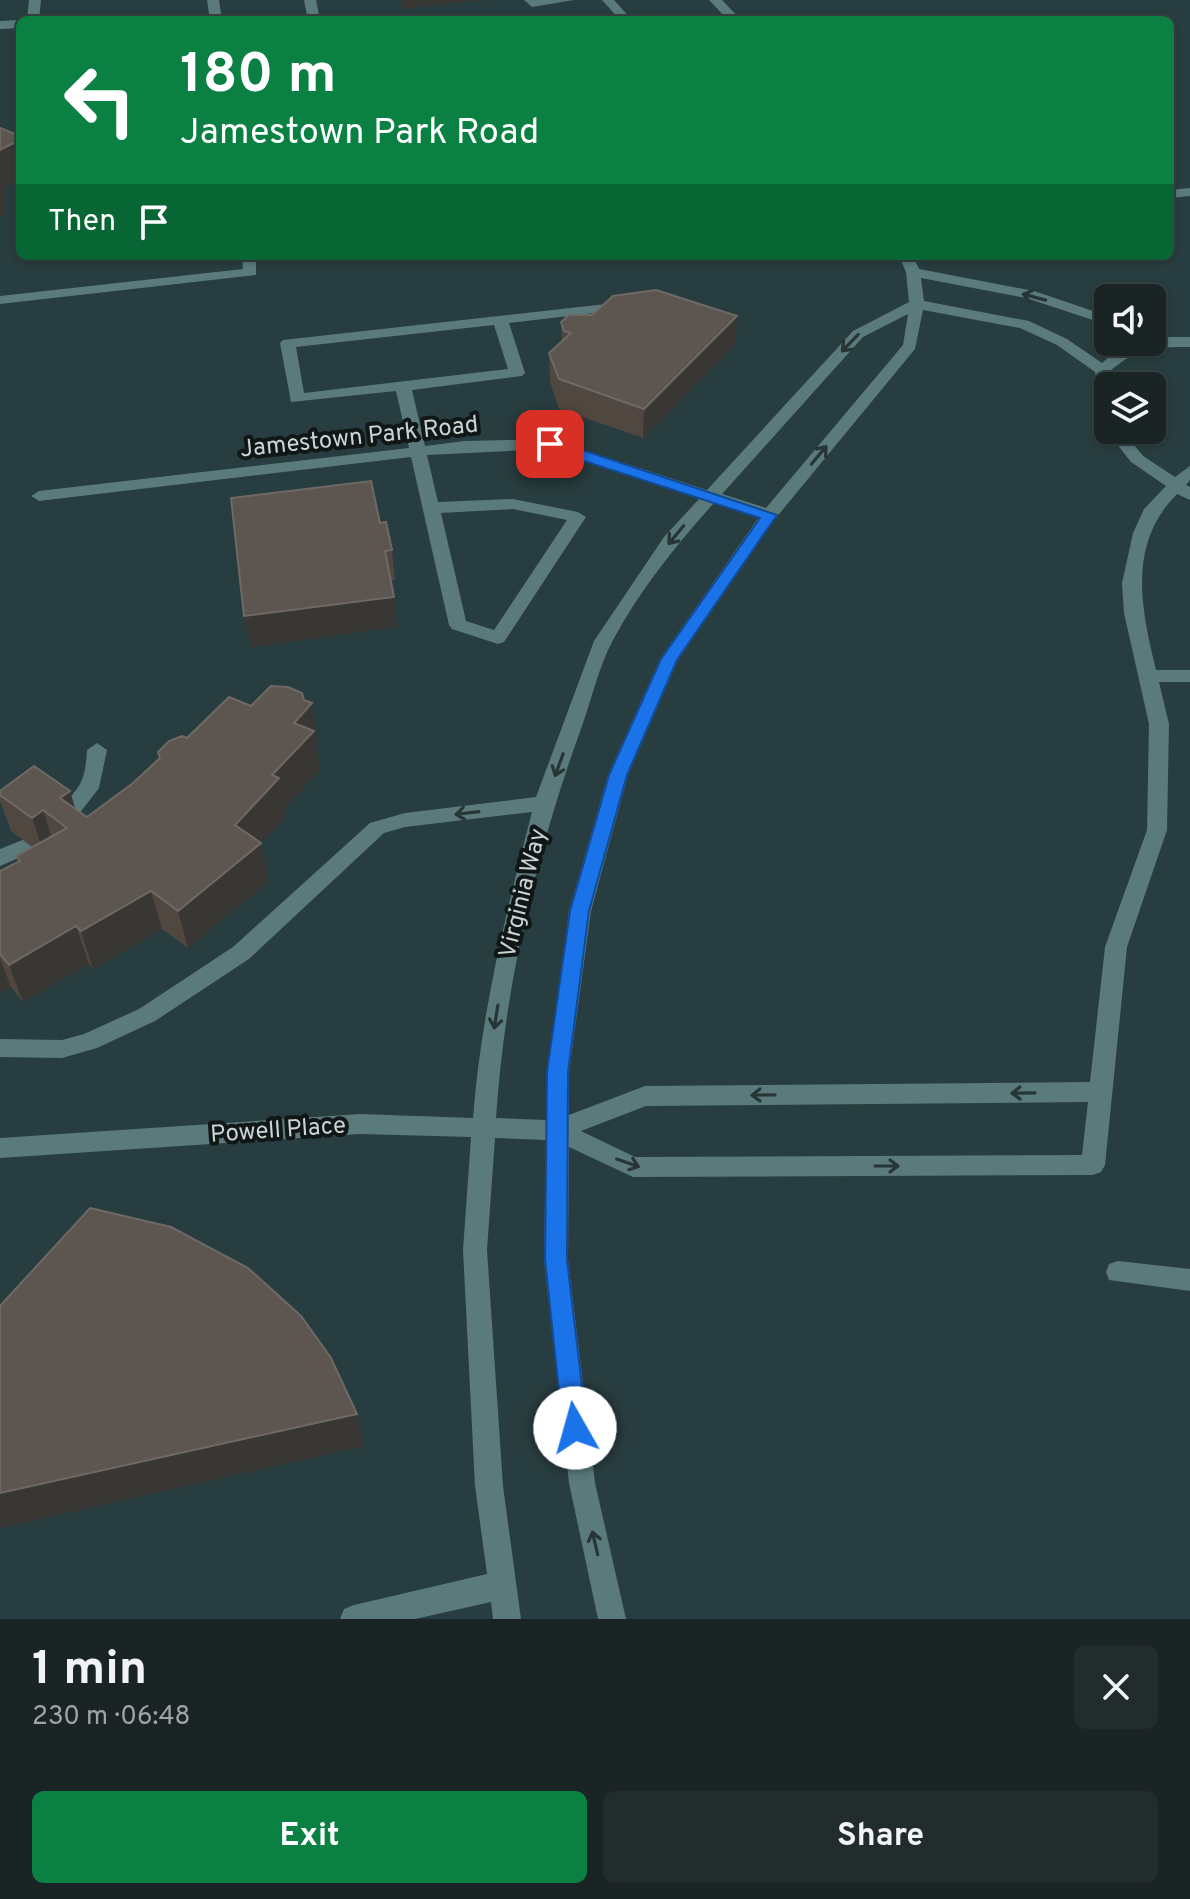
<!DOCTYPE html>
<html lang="en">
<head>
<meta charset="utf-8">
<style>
  body { margin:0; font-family:Overpass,sans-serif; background:#232c2d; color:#f1f3f6; height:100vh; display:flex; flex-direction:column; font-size:30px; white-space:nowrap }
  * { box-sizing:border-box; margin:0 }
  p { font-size:26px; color:#9fa4a7 }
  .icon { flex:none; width:44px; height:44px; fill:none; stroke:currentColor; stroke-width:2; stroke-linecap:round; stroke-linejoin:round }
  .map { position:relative; height:1619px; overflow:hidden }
  .side { display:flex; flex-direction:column; background:#1a2425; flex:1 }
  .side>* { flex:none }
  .banner { position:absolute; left:16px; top:16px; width:1158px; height:244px; border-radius:12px; box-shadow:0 2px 6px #0004,0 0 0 2px #384142; background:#0b8043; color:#fff; overflow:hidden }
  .buttons { position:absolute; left:1094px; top:284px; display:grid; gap:16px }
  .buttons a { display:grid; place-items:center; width:72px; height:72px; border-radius:12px; background:#1a2425; box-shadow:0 2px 6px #0004,0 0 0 2px #384142; font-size:40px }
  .pin { position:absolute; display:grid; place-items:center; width:68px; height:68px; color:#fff; margin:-34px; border-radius:16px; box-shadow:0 4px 12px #0006 }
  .me { position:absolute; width:88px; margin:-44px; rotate:353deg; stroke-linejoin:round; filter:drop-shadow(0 0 6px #0008) }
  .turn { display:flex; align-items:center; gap:28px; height:168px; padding:0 32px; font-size:36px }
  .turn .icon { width:104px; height:104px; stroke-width:2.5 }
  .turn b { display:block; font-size:56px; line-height:68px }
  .then { display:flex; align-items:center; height:76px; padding:0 32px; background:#0003; gap:16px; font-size:30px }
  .round { display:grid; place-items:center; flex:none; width:84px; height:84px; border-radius:12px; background:#232c2d }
  .head { display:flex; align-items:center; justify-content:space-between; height:136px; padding:0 32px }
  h1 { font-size:48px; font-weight:700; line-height:60px }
  .primary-button { display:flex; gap:16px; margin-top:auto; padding:16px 32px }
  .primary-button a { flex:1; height:92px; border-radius:12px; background:#0b8043; color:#fff; font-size:32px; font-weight:700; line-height:92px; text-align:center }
  .primary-button a+a { background:#232c2d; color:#f1f3f6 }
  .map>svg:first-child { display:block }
  .built { fill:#283d3f; fill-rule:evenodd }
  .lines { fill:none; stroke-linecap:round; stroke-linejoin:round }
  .minor { fill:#5a7a7c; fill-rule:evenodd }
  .wall { fill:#504740 }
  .shaded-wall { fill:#383733 }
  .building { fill:#5d5650; stroke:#6f6965; stroke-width:2 }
  .oneway { stroke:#273535 }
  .route { fill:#1a73e8; stroke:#114b97; stroke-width:2 }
  .labels { text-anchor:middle; stroke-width:8; stroke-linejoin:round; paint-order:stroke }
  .street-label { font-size:24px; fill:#cbd3d4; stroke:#111717 }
</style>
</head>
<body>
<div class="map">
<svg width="1190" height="1619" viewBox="0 0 1190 1619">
  <rect width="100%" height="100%" fill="#223031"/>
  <path class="built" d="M 0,0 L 1190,0 L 1190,1619 L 0,1619 ZM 20,20 L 1170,20 L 1170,256 L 20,256 ZM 1108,298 L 1152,298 L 1152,342 L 1108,342 ZM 1108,386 L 1152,386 L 1152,430 L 1108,430 Z"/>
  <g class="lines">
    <g class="minor">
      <path d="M 29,0 L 41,0 L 39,20 L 27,20 Z"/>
      <path d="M 207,0 L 219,0 L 222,20 L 210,20 Z"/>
      <path d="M 304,0 L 316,0 L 320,20 L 308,20 Z"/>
      <path d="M 524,0 L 574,0 L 532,7 Z"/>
      <path d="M 602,0 L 614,0 L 632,20 L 620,20 Z"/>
      <path d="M 709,0 L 722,0 L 741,20 L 728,20 Z"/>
      <path d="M 20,20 L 20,28 L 0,29 L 0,21 Z"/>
      <path d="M 1190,188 L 1190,196 L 1170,198 L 1170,190 Z"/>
      <path d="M 242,256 L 256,256 L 256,275 L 0,304 L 0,296 L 243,269 Z"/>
      <path d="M 899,256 L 913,256 L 919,269 L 1034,291 L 1108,316 L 1108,325 L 1026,298 L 921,278 L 924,301 L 1029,321 L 1067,339 L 1102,363 C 1118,349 1130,342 1152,342 L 1152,337 L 1190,337 L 1190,347 C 1153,347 1139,347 1110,371 L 1112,386 L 1108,386 L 1108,417 L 1100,412 L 1095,372 L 1057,345 L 1020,328 L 923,310 L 915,349 L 775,519 L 678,660 L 628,775 L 591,911 L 569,1072 L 569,1115 L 645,1086 L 1090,1082 L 1105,947 L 1147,830 L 1149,724 L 1124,613 L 1122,583 L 1133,533 L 1144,509 L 1166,486 L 1131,462 L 1106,430 L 1108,427 L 1108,430 L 1122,430 L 1143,456 L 1175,477 L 1190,466 L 1190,480 L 1186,485 L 1190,487 L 1190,500 L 1177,494 C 1127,544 1141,608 1156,670 L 1190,670 L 1190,682 L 1159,682 L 1169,724 L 1167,830 L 1127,947 L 1105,1165 L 1101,1172 L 1093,1175 L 633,1177 L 569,1147 L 568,1260 L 595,1483 L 626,1619 L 598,1619 L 569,1483 L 544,1260 L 546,1140 L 495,1138 L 487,1250 L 503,1486 L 521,1619 L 493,1619 L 491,1602 L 415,1619 L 340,1619 L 344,1609 L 354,1605 L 487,1574 L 475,1486 L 463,1250 L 471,1137 L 360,1134 L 0,1158 L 0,1138 L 360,1114 L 473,1118 C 481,1013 506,913 532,812 L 405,827 L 384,833 L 249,959 L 155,1021 L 97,1048 L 62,1058 L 0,1057 L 0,1039 L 62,1040 L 84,1034 L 139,1009 L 233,947 L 370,823 L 405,813 L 536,797 L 594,641 L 664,537 L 700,498 L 549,449 L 427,455 L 438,502 L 513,499 L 578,512 L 586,517 L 504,642 L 498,644 L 452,629 L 449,625 L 411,457 L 39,501 L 31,496 L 39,491 L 409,448 L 396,391 L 291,402 L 280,343 L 283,340 L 624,302 L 631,306 L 629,309 L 509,323 L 525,373 L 522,376 L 412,390 L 425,446 L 465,441 L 550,439 L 707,490 L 853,331 L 909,302 L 906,272 ZM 908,314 L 903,345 L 766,508 L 722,494 L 863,337 ZM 494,325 L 508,369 L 304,393 L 296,347 ZM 714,503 L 759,517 L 660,659 L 608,775 L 569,911 L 547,1072 L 546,1120 L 496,1118 C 505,984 536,852 582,726 C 592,698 599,666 613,640 C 640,590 676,545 714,503 ZM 513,509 L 567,520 L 494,630 L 466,621 L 441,513 ZM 1088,1102 L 1082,1155 L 635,1157 L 581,1131 L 646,1106 Z"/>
      <path d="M 97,743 L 107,750 L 99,788 L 72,823 L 58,823 L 55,818 C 73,788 85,793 87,750 Z"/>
      <path d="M 30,837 L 37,840 L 40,845 L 37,850 L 0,866 L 0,849 Z"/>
      <path d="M 1118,1261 L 1190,1269 L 1190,1291 L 1109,1280 L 1106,1272 L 1109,1264 Z"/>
    </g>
  </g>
  <g class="wall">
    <path d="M 592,315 L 737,316 L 735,345 L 643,438 L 559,409 L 550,382 L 549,353 L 562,341 L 561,322 Z"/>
    <path d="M 380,523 L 392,550 L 395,580 L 391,581 L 394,597 L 397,627 L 250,647 Z"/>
    <path d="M 187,738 L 318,742 L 316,744 L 320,770 L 285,808 L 286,816 L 261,844 L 269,881 L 188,948 L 162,929 L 93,969 L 89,964 L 23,1002 L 11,987 L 0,993 L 0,871 L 18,862 L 16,856 L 32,847 L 11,831 L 0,801 L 0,791 L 70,791 L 75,808 L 87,817 L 133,783 Z"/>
  </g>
  <g class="shaded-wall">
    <path d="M 401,0 L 481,0 L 402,9 Z"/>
    <path d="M 20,140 L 20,180 L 6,187 L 5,214 L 0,217 L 0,150 Z"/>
    <path d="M 737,316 L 735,345 L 643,438 L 644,409 Z"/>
    <path d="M 394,597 L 397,627 L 250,647 L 244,616 Z"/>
    <path d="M 312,703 L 318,742 L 316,744 L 320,770 L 285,808 L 286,816 L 261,844 L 269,881 L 188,948 L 178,911 L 235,825 L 272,775 L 294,723 Z"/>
    <path d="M 70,791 L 81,830 L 60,798 Z"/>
    <path d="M 43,810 L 55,849 L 45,856 L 32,818 Z"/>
    <path d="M 151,891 L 162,929 L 93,969 L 81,931 Z"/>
    <path d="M 76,926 L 89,964 L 23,1002 L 9,965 Z"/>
    <path d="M 0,958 L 11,987 L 0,993 Z"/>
    <path d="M 357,1414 L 364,1446 L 0,1528 L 0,1493 Z"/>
  </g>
  <g class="building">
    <path d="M 0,128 L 20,136 L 20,140 L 0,150 Z"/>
    <path d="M 656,290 L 737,316 L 644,409 L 559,379 L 549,353 L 571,333 L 564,331 L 561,322 L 569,315 L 592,315 L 613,296 Z"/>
    <path d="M 371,481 L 380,523 L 386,522 L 392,550 L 385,551 L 394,597 L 244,616 L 231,498 Z"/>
    <path d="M 271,686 L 288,687 L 302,693 L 304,700 L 312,703 L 294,723 L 314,731 L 272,775 L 279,778 L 235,825 L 261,843 L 178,911 L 151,891 L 81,931 L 76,926 L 9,965 L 0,954 L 0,871 L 20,861 L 16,856 L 67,828 L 43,810 L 32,818 L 0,795 L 0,791 L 34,766 L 70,791 L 60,798 L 87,817 L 133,783 L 160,758 L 158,752 L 169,741 L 182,736 L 187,738 L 229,697 L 251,706 Z"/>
    <path d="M 90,1208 L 171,1227 L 248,1268 L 301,1316 L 331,1358 L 357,1414 L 0,1493 L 0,1306 Z"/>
  </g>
  <defs><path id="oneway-shaft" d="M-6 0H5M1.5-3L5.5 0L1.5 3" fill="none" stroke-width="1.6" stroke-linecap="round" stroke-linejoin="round" transform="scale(2)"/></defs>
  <g class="oneway">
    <use href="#oneway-shaft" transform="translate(1034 297) rotate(-165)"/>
    <use href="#oneway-shaft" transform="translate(850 343) rotate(134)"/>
    <use href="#oneway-shaft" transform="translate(819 455) rotate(-50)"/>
    <use href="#oneway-shaft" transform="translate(676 535) rotate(130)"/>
    <use href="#oneway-shaft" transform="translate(559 765) rotate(110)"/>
    <use href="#oneway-shaft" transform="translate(467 813) rotate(173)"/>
    <use href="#oneway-shaft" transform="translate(496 1017) rotate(99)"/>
    <use href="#oneway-shaft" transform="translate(1023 1093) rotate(179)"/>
    <use href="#oneway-shaft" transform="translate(763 1095) rotate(179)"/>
    <use href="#oneway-shaft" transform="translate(628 1163) rotate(19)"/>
    <use href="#oneway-shaft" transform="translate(887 1166)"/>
    <use href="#oneway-shaft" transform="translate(595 1543) rotate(-103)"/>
  </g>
  <path class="route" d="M 544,441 L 555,441 L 777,515 L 677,660 L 627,775 L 589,911 L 568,1072 L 567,1260 L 587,1428 L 584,1437 L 575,1440 L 567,1437 L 563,1428 L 545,1260 L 547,1072 L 570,911 L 609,775 L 661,659 L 760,518 L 544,448 Z"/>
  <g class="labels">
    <g class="street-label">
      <text transform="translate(359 436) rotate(-6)" y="8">Jamestown Park Road</text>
      <text transform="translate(522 893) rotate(-76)" y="8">Virginia Way</text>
      <text transform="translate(278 1129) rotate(-4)" y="8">Powell Place</text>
    </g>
  </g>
</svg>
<div class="buttons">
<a><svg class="icon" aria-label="sound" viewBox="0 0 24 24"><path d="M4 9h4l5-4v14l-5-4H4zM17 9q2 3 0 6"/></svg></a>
<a><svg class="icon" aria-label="layers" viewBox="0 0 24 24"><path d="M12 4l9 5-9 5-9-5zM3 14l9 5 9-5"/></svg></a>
</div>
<div class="pin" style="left:550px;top:444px;background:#d93025"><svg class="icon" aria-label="arrive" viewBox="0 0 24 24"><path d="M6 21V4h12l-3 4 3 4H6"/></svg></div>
<svg class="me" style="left:575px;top:1428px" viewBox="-20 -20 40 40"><circle r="19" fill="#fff"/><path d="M0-13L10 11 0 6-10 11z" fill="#1a73e8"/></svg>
<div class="banner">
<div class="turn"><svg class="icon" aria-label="left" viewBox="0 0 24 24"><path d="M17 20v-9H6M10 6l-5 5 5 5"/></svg><div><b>180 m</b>Jamestown Park Road</div></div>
<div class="then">Then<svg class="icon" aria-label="arrive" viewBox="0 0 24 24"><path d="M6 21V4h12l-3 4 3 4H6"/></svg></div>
</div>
</div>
<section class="side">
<div class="head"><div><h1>1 min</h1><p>230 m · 06:48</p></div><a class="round"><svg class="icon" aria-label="close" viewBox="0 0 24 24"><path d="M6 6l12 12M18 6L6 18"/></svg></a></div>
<div class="primary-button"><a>Exit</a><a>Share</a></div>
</section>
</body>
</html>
